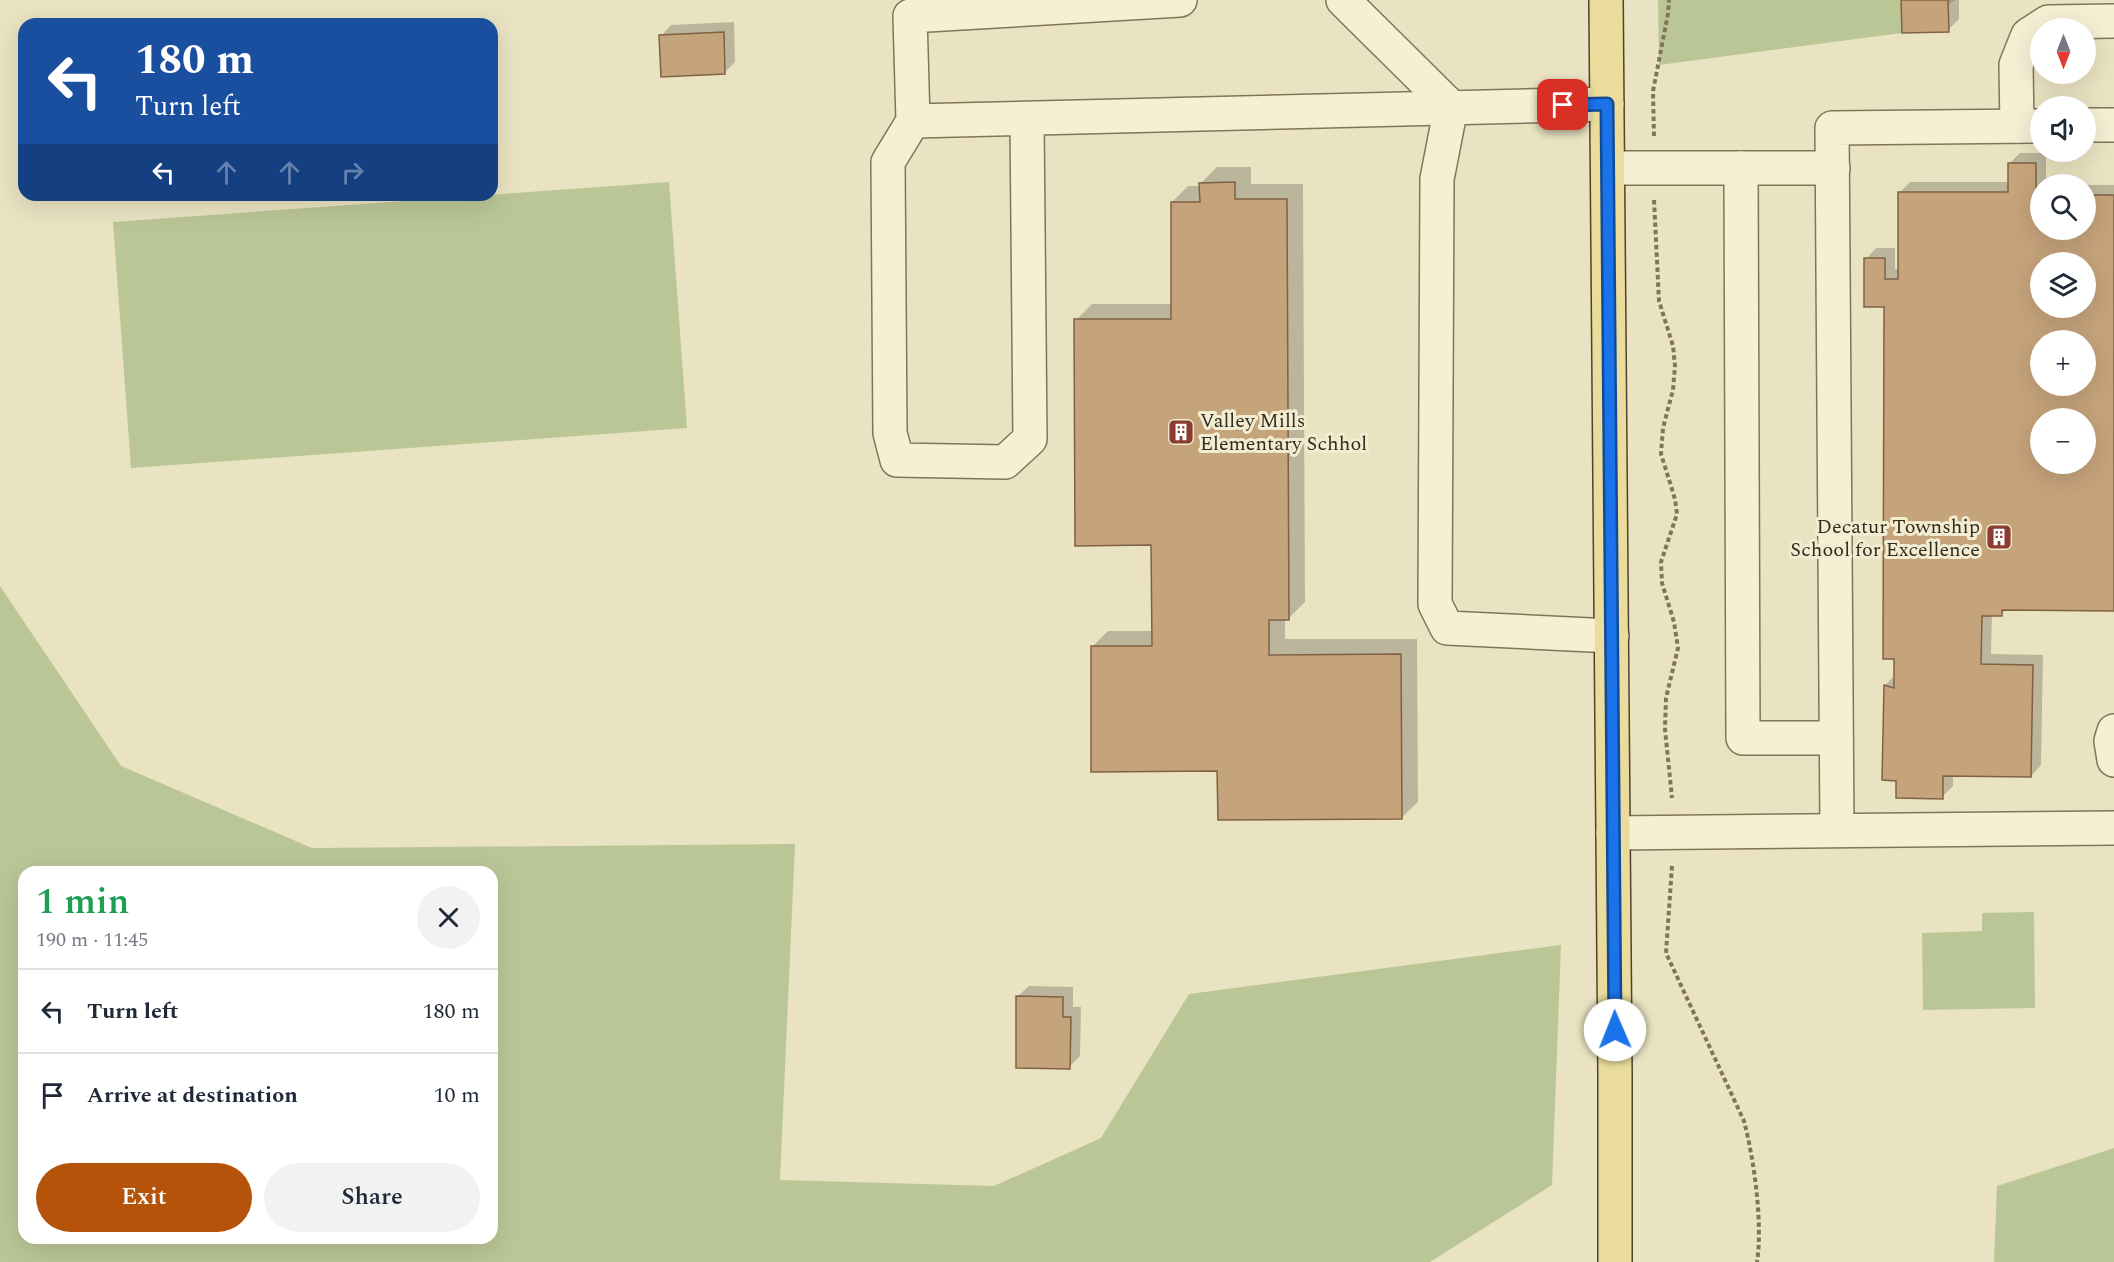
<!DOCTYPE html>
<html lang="en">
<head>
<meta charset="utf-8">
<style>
  body { margin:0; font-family:Spectral,serif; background:#f2f2f3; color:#1f2937; height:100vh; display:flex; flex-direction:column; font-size:22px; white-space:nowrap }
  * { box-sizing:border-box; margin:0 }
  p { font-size:20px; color:#747a83 }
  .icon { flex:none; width:33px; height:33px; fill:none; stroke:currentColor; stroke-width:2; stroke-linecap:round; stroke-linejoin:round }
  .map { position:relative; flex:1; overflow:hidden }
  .sheet { position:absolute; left:18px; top:866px; width:480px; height:378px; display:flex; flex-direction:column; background:#fff; border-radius:18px; box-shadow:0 6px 24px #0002 }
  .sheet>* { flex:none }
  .hud { position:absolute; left:18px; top:18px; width:480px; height:183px; border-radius:18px; box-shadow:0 6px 24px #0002; background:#1a4fa0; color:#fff; overflow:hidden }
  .needle { width:39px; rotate:180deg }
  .controls { position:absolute; left:2030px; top:18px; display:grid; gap:12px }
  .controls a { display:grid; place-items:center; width:66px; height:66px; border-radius:50%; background:#fff; box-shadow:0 6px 24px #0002; font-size:30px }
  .pin { position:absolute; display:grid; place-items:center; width:51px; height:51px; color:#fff; margin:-26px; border-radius:12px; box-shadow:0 3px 9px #0006 }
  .me { position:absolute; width:66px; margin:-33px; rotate:359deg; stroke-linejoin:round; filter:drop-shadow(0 0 4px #0008) }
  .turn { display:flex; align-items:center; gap:21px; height:126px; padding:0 18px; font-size:27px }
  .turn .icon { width:78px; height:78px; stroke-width:2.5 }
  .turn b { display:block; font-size:42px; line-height:51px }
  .lanes { display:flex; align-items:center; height:57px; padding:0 18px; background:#0003; justify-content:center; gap:30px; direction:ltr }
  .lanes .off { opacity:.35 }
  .round { display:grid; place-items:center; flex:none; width:63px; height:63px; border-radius:32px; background:#f2f2f3 }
  .headline { display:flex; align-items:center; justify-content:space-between; height:102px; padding:0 18px }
  h1 { font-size:36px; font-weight:600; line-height:45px; color:#1e9e55 }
  .action { display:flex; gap:12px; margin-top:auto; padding:12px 18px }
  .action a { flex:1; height:69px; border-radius:36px; background:#b45309; color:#fff; font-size:24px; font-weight:600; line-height:69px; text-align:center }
  .action a+a { background:#f2f2f3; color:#1f2937 }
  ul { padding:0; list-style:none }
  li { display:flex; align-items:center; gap:18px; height:84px; padding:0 18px; border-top:2px solid #e0e1e3 }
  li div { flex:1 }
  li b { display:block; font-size:22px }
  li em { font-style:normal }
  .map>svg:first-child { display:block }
  .green { fill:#bbc697; fill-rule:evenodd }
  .shadow { fill:#0003; fill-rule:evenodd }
  .building { fill:#c5a37b; stroke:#7f6243; stroke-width:1.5; fill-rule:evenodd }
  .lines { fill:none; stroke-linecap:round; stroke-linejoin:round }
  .minor-casing { stroke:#82745b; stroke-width:36 }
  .major-casing { stroke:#50422f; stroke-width:36 }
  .path { stroke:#82745b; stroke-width:4; stroke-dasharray:4.5 3; stroke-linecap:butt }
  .minor { stroke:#f5f0d4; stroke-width:33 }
  .major { stroke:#eadc9c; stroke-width:33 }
  .route-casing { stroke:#114b97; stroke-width:15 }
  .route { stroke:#1a73e8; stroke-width:10 }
  .labels { text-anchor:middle; stroke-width:6; stroke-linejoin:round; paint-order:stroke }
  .poi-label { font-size:20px; fill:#332b1e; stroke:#f2ecd1; text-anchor:start }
</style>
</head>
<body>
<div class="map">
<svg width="2114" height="1262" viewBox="0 0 2114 1262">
  <rect width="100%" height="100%" fill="#eae3c2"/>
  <g class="green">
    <path d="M 1658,0 L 1955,0 L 1902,33 L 1659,65 Z"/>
    <path d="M 669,182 L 687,428 L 131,468 L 113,222 Z"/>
    <path d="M 0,586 L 121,766 L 312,848 L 795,844 L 780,1180 L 994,1186 L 1101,1138 L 1189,994 L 1561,945 L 1552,1185 L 1430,1262 L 0,1262 ZM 24,872 L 492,872 L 492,1238 L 24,1238 Z"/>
    <path d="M 2034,912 L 2035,1008 L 1923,1010 L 1922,933 L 1982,931 L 1982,913 Z"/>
    <path d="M 2114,1148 L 2114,1262 L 1994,1262 L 1997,1186 Z"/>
  </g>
  <g class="shadow">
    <path d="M 1903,0 L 1959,0 L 1959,19 L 1948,30 Z"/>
    <path d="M 734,22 L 735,62 L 725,72 L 661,36 L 671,25 Z"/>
    <path d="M 2020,153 L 2046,153 L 2046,184 L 2040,184 L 2040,230 L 2085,230 L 2085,185 L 2114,185 L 2114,610 L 2007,609 L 2001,614 L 1992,614 L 1991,654 L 2043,655 L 2041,765 L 2031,776 L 1953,775 L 1953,786 L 1942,797 L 1897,779 L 1885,685 L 1895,675 L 1885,305 L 1866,259 L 1876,248 L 1895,248 L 1895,269 L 1899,269 L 1900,192 L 1910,182 L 2009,182 L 2009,164 ZM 2040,262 L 2085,262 L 2085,308 L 2040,308 ZM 2040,340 L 2085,340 L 2085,386 L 2040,386 ZM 2040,418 L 2085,418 L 2085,464 L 2040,464 Z"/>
    <path d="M 1217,167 L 1251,167 L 1251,184 L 1303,184 L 1305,602 L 1289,618 L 1285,618 L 1285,639 L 1417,639 L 1418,802 L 1401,818 L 1219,770 L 1092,647 L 1108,631 L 1153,631 L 1153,544 L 1076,320 L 1092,304 L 1173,304 L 1172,202 L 1188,186 L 1201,186 L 1201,183 Z"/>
    <path d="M 1029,986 L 1073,987 L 1073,1007 L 1081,1007 L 1080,1056 L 1069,1067 L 1018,996 Z"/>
  </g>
  <g class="building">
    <path d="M 1901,0 L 1948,0 L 1949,32 L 1902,33 Z"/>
    <path d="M 724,32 L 725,74 L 661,77 L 659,35 Z"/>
    <path d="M 2008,163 L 2036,163 L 2036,195 L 2040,195 L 2040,230 L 2085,230 L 2085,195 L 2114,195 L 2114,611 L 2002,610 L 2002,616 L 1982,616 L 1981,664 L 2033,665 L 2031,777 L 1943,776 L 1943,799 L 1896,798 L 1896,781 L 1882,780 L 1884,685 L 1894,688 L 1894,659 L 1883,659 L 1884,307 L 1864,307 L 1864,258 L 1885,258 L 1885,279 L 1898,279 L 1898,192 L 2008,192 ZM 2040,262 L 2085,262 L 2085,308 L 2040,308 ZM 2040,340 L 2085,340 L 2085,386 L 2040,386 ZM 2040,418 L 2085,418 L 2085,464 L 2040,464 Z"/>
    <path d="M 1235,182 L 1235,199 L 1287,199 L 1289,620 L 1269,620 L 1269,655 L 1401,654 L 1402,819 L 1218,820 L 1217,771 L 1091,772 L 1091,646 L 1152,646 L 1151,545 L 1075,546 L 1074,319 L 1171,319 L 1171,202 L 1200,202 L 1199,183 Z"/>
    <path d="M 1016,996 L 1063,997 L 1063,1017 L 1071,1017 L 1070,1069 L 1016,1068 Z"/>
  </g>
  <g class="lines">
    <defs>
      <g id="minor">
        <path d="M 1343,0 L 1451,107"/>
        <path d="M 1451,107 L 1437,179 L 1435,604 L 1447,628 L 1612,636"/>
        <path d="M 1027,119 L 1030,439 L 1005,462 L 897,460 L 890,433 L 888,162 L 913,121 L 910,16 L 1180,0"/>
        <path d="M 913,121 L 1607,104"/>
        <path d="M 2085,125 L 2114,125"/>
        <path d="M 2017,126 L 2016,65 L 2028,35 L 2048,22 L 2114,21"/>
        <path d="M 1608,168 L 1833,168"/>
        <path d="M 1741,168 L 1743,738 L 1836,738"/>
        <path d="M 2114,731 L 2111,741 L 2114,760"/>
        <path d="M 1837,830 L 1832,128 L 2040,126"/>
        <path d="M 1613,833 L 2114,828"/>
      </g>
      <path id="major" d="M 1606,0 L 1615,1073 L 1615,1262"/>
    </defs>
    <use href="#minor" class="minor-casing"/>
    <use href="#major" class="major-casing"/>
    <g class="path">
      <path d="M 1654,136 L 1653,91 L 1668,14 L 1669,0"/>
      <path d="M 1654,200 L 1659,301 L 1673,346 L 1675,366 L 1673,390 L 1663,428 L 1661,454 L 1675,499 L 1677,514 L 1661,562 L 1662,583 L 1674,622 L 1678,648 L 1666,698 L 1665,729 L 1672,798"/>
      <path d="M 1672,866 L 1666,953 L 1744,1121 C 1754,1159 1763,1223 1757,1262"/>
    </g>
    <use href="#minor" class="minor"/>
    <use href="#major" class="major"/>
  </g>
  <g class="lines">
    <defs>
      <path id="route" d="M 1563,105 L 1607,104 L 1615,1030"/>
    </defs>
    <use href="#route" class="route-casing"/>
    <use href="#route" class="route"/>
  </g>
  <defs>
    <symbol id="building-square" viewBox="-11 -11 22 22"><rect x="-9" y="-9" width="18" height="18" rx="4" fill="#8c3b30" stroke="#f2ecd1"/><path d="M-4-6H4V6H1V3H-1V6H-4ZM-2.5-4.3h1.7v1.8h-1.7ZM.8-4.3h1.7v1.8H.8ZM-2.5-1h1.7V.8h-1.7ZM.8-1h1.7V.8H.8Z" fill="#fff"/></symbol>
  </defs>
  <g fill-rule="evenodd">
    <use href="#building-square" x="1166" y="417" width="30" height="30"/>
    <use href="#building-square" x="1984" y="522" width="30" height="30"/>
  </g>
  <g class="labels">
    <g class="poi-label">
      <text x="1200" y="427">Valley Mills<tspan x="1200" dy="23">Elementary Schhol</tspan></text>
      <text x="1980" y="533" text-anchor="end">Decatur Township<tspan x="1980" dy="23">School for Excellence</tspan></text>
    </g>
  </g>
</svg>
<div class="controls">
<a><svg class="needle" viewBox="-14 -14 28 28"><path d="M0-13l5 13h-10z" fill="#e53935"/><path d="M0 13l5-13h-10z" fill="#747a83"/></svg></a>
<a><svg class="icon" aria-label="sound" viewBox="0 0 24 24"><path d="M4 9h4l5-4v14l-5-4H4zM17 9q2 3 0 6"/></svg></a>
<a><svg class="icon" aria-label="search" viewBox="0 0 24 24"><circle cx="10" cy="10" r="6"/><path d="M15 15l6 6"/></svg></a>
<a><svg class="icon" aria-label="layers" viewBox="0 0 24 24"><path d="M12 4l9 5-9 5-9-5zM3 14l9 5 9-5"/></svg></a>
<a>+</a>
<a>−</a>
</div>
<div class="pin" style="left:1563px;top:105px;background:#d93025"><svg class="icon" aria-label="arrive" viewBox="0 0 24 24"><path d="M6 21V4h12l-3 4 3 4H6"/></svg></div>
<svg class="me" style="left:1615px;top:1030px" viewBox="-20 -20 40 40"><circle r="19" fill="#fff"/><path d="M0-13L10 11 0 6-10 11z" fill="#1a73e8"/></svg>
<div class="hud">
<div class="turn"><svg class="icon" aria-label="left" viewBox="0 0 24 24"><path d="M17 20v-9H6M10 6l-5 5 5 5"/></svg><div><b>180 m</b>Turn left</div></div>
<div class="lanes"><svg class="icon" aria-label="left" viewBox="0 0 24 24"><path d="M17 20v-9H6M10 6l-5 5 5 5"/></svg><svg class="icon off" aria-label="ahead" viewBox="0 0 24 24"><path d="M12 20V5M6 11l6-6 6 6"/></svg><svg class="icon off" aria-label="ahead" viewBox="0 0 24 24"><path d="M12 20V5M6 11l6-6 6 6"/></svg><svg class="icon off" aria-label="right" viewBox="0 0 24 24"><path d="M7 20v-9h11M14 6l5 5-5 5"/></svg></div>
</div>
<section class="sheet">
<div class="headline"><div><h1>1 min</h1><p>190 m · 11:45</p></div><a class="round"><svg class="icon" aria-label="close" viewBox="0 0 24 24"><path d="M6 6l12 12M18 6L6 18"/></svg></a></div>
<ul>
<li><svg class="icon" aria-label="left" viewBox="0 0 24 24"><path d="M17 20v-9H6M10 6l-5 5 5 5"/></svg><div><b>Turn left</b></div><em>180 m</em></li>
<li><svg class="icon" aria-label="arrive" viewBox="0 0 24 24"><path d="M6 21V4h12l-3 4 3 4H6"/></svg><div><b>Arrive at destination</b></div><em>10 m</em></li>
</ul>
<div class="action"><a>Exit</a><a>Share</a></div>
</section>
</div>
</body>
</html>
